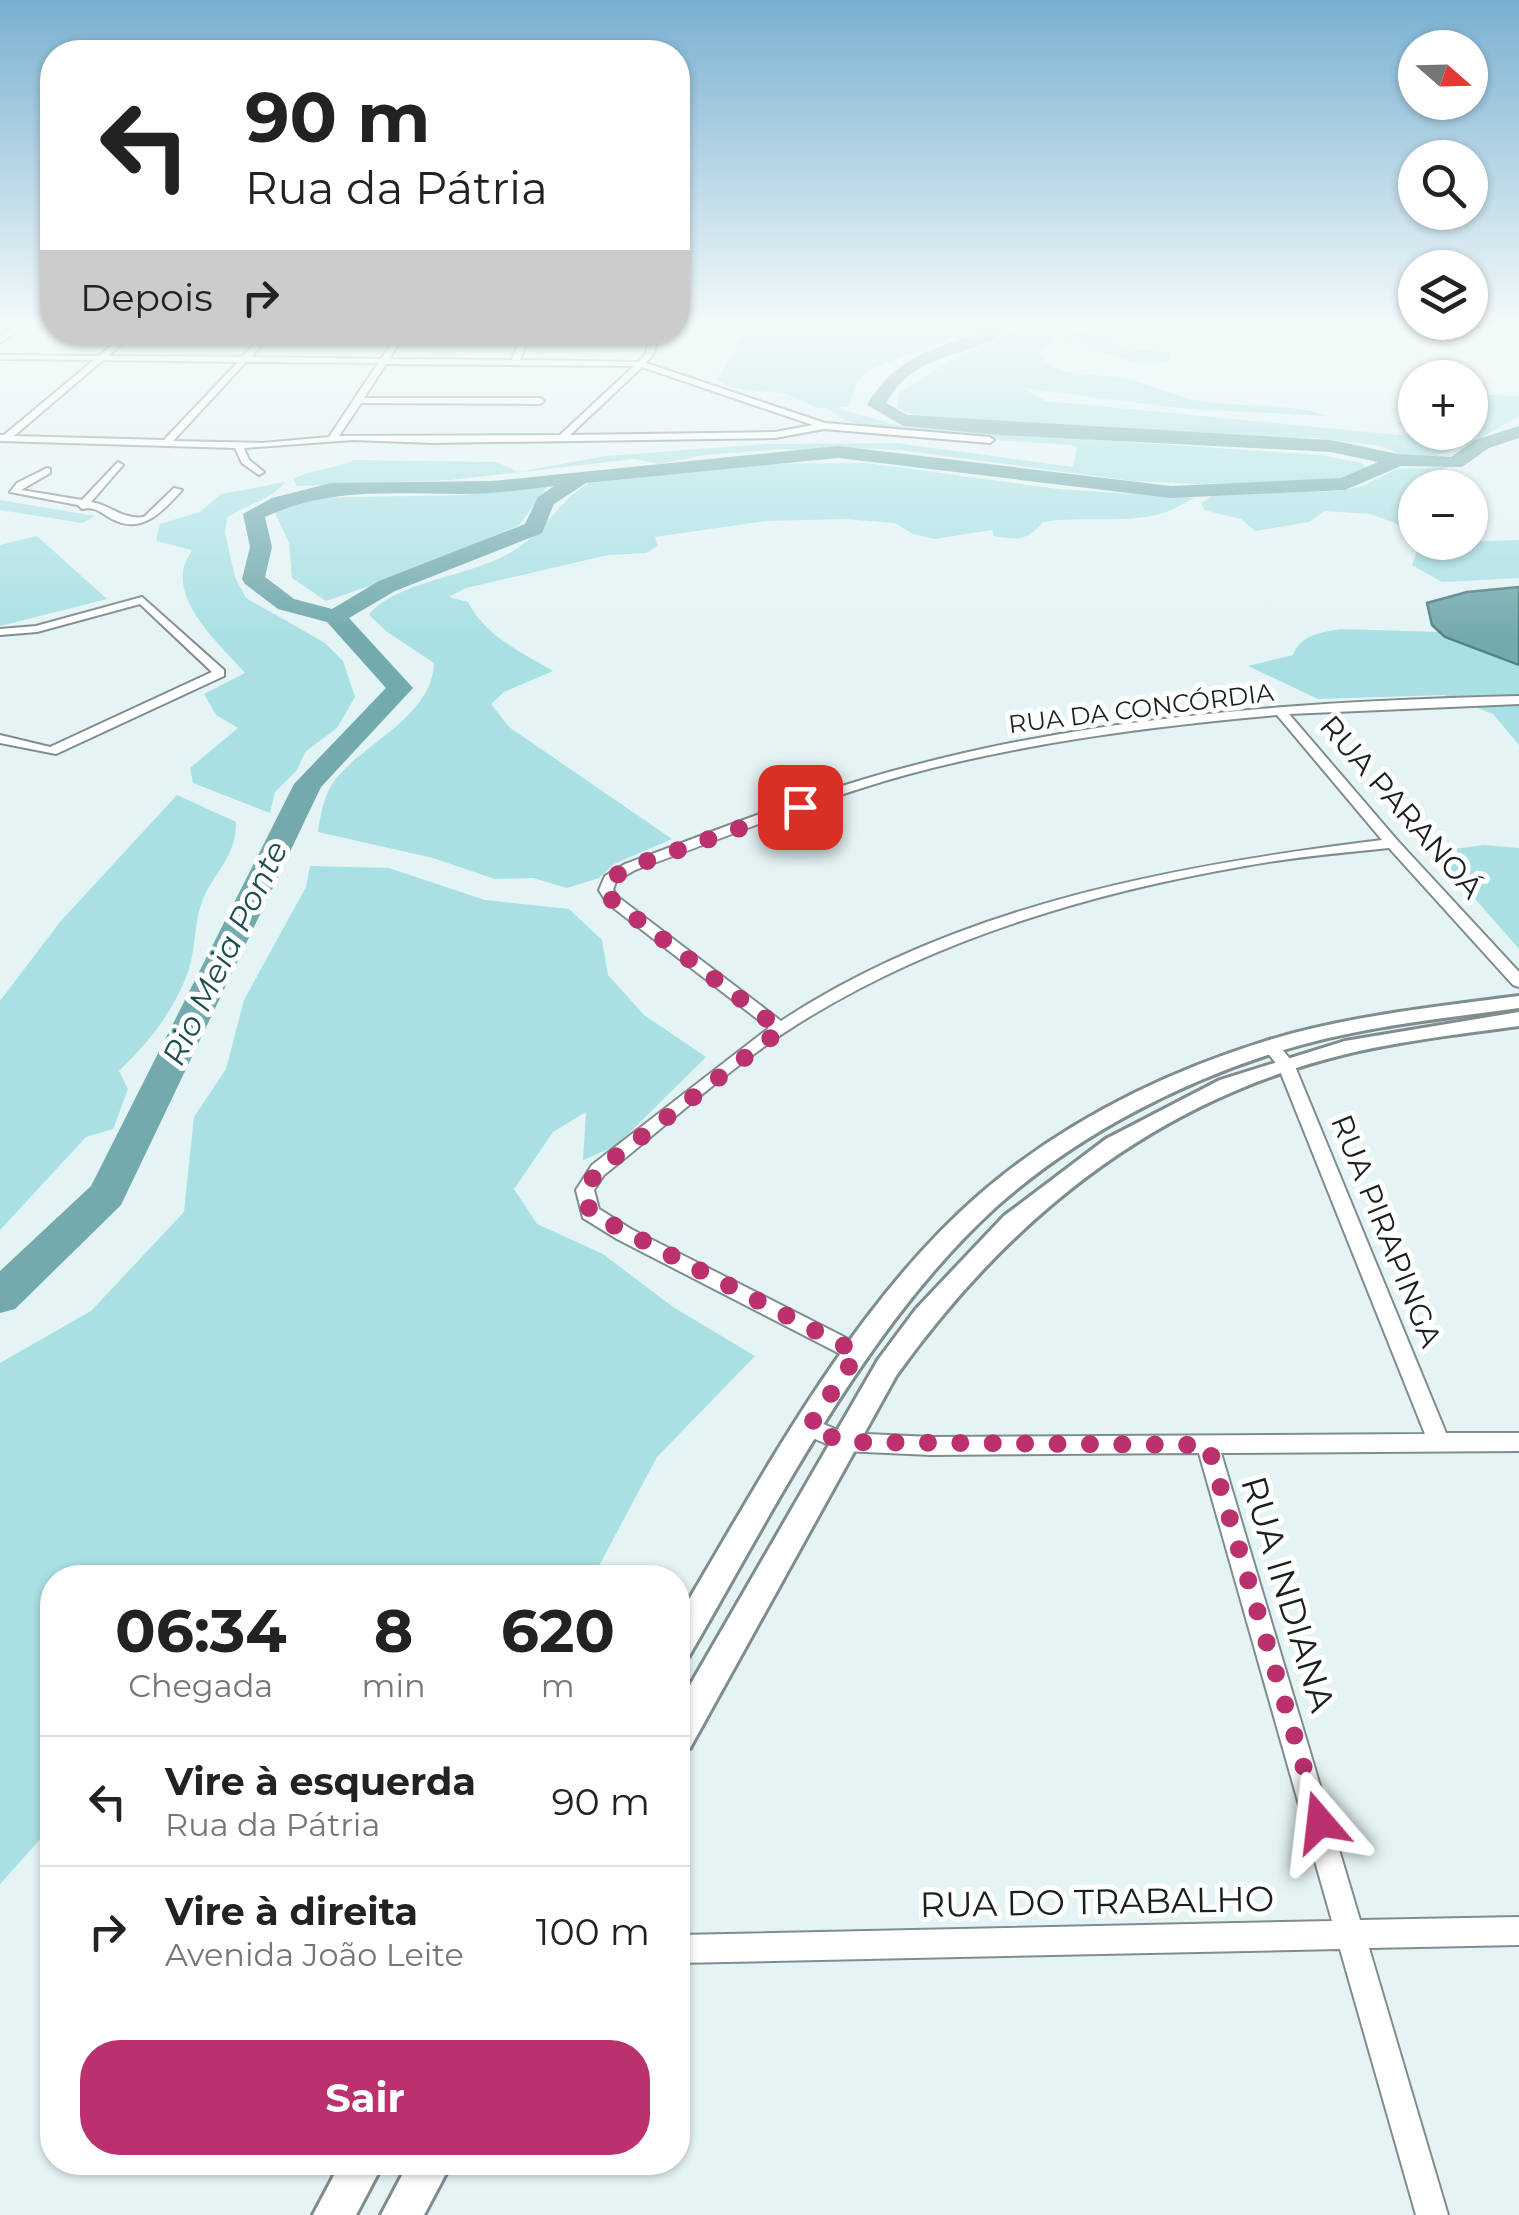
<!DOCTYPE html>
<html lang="pt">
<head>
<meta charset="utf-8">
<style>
  body { margin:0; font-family:Montserrat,sans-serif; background:#f6f6f6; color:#222; height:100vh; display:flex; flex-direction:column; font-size:38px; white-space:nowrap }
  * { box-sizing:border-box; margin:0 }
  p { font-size:32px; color:#767676 }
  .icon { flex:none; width:55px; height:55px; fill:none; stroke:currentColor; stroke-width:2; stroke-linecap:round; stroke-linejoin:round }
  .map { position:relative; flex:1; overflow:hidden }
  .drawer { position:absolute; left:40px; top:1565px; width:650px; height:610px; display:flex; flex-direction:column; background:#fff; border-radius:40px; box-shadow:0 2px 8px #0004 }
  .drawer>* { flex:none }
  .banner { position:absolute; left:40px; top:40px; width:650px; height:305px; border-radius:40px; box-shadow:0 2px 8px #0004; background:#fff; color:#222; overflow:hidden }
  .needle { width:65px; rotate:110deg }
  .fabs { position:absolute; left:1398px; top:30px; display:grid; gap:20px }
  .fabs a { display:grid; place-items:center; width:90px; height:90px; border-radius:50%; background:#fff; box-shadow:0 2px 8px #0004; font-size:50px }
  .pin { position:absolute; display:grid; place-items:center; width:85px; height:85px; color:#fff; margin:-42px; border-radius:20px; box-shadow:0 5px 15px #0006 }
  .me { position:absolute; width:110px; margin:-55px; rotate:343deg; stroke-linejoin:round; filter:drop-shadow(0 0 8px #0008) }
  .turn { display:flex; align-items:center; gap:35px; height:210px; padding:0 40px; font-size:45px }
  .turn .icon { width:130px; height:130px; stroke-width:2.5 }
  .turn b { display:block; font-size:70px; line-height:85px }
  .then { display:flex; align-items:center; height:95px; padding:0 40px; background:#0003; gap:20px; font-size:38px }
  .eta { display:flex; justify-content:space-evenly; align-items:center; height:170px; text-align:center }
  .eta b { font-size:60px; font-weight:700; line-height:70px }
  .cta { display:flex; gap:20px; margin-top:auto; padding:20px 40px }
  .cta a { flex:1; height:115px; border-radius:40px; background:#ba316e; color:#fff; font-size:40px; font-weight:700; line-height:115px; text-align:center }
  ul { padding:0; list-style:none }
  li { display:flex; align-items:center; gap:30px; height:130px; padding:0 40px; border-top:2px solid #e0e0e0 }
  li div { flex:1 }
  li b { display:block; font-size:38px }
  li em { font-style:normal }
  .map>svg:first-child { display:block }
  .green { fill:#a9e0e4 }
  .water { fill:#72aaae; stroke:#588183; stroke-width:2.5 }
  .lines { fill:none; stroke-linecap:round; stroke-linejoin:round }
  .river { fill:#72aaae; fill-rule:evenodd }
  .minor-casing { stroke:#7f8d8e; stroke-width:4 }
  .tertiary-casing { stroke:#7f8d8e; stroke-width:6 }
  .minor { fill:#fff; fill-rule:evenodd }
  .tertiary { fill:#fff; fill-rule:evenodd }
  .route { stroke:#ba316e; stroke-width:18; stroke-dasharray:0 32.4 }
  .labels { text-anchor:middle; stroke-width:10; stroke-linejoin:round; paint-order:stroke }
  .far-street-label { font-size:25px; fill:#1a2020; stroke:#fff }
  .street-label { font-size:30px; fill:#1a2020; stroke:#fff }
  .water-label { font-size:32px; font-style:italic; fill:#1d4f52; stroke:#fff }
  .near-street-label { font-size:35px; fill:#1a2020; stroke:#fff }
</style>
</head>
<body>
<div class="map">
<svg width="1519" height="2215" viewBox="0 0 1519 2215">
  <rect width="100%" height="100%" fill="#e4f3f4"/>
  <g class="green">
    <path d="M 749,328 L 974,328 L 867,371 L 857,382 L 849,406 L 836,408 L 904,427 L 1322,455 L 1362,463 L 1371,472 L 1340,480 L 1198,484 L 1133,481 L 900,450 L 849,448 L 826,453 L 784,449 L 704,455 L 660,464 L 634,459 L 450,480 L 297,486 L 294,479 C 312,468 335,470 354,460 L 497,462 L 518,472 L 605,456 L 764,444 L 896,443 L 1073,467 L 1077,448 L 1071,445 L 891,433 L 846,421 L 827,408 L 817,408 L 787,394 L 732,388 L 716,379 Z"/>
    <path d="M 1022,328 L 1070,328 L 1134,349 L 1168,352 L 1170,360 C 1133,373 1089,342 1054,336 L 1039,353 C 1054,379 1091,373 1116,377 C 1142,380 1165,393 1191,399 C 1236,409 1284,401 1328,416 L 1187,409 L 1022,388 L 1046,401 L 1399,435 L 1414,434 L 1395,422 L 1415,422 L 1415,432 L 1470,432 L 1470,404 L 1489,395 L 1519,396 L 1519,416 L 1474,442 L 1433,457 L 1403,456 L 1382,446 L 1315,438 L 1198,437 L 1008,421 C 971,423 931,422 897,409 L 900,392 L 964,353 Z"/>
    <path d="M 866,463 L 1058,489 L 1195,498 C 1185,502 1175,509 1166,512 C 1127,525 1083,515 1043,522 C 1028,541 1016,540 994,536 L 992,530 L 934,539 L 913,534 L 895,523 L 844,519 L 766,521 L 655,537 L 658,546 L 646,553 L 608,555 L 466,588 L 449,597 L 468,602 C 485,636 521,652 553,671 L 504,692 L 491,704 L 509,727 L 672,839 L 614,864 L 599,878 L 567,888 L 533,878 L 495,879 L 433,858 L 318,832 C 321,812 325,789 340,774 C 370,741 433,713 434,663 L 386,631 L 369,615 C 396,580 475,577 516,549 C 547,530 558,501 589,483 L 765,464 Z"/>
    <path d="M 1445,467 L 1432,487 L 1415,488 L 1415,504 L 1401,513 L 1415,515 L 1415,540 L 1395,523 L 1370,514 L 1325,511 L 1309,522 L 1255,531 L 1241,519 L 1204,510 L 1201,503 L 1216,494 L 1340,491 L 1363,486 L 1397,469 Z"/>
    <path d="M 285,482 C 272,500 244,505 227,518 L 225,533 L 235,577 L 246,598 L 325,643 L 343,661 L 355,697 L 337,728 L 305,752 L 297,770 L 275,792 L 270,813 L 193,783 L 190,768 L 238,728 L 216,715 L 204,694 L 245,673 C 223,647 179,610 183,572 C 183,565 189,556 192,550 L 156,541 L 160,524 L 200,512 L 221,494 Z"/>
    <path d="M 550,483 L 519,525 L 410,572 L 326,601 L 292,578 L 289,543 L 274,510 L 310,498 L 463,495 Z"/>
    <path d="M 0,500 L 95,516 L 82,523 L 0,510 Z"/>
    <path d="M 37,536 L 107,599 L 0,626 L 0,545 Z"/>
    <path d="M 1519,540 L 1519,578 L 1442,582 L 1412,565 L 1418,547 L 1416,543 Z"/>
    <path d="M 1340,629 L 1439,632 L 1519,661 L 1519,745 L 1493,714 L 1444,695 L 1318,699 L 1248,666 L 1293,655 C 1301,634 1321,633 1340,629 Z"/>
    <path d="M 177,795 L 236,822 C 236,857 216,869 203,899 C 194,921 196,946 189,969 C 175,1010 149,1042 119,1071 L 128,1089 L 113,1129 L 86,1137 L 0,1230 L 0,1001 L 60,922 Z"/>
    <path d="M 1483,845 L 1519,848 L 1519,949 L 1434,852 Z"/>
    <path d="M 310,866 L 389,868 L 485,900 L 569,909 L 602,940 L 608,975 L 644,1015 L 706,1057 L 616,1146 L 583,1160 L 586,1112 L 553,1132 L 514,1189 L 537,1224 L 603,1254 L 673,1307 L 755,1356 L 657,1457 L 593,1577 L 52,1578 L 52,1826 L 0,1884 L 0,1363 L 91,1311 L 184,1212 L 194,1117 L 226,1069 L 244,1000 L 306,887 Z"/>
  </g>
  <path class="water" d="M 1519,587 L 1519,665 L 1445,637 L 1432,625 L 1427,603 L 1467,592 Z"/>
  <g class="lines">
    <path class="river" d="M 989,328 L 1010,328 C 968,362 919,347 886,403 L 907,415 L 1331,440 L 1398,454 L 1451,457 L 1475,440 L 1519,426 L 1519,438 L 1489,448 L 1462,467 L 1401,466 L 1345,490 L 1171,498 L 838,458 L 586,483 L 554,504 L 542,533 L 395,591 L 349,618 L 413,688 L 321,787 L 121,1205 L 15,1309 L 0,1313 L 0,1271 L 91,1186 L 294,784 L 386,688 L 327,622 L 278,609 L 245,584 L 242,579 L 250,547 L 243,514 L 272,498 L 331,483 L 492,481 L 838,446 L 1171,486 L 1341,478 L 1378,462 L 1331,452 L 1000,435 L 903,426 L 867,405 C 900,351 936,351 989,328 ZM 554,486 L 538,497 L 525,524 L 379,581 L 332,609 L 294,599 L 265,577 L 272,547 L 265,517 C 328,487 394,494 462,494 C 493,494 523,490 554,486 Z"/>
    <defs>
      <g id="minor">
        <path d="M 13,328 L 22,328 L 0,343 L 0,337 Z"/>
        <path d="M 127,332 L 135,332 L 108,356 L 242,357 L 265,332 L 273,332 L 251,357 L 381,359 L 399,332 L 406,332 L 389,359 L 512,360 L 523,332 L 531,332 L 520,360 L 639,362 L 646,353 L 651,332 L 659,332 L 654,353 L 646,363 L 825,423 L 990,437 L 994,440 L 990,443 L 824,429 L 775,438 L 432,443 L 353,440 L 244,448 L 249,460 L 264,472 L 259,475 L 242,463 L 235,448 L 0,441 L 0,435 L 4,435 L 94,360 L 0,359 L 0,355 L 99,356 ZM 103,360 L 238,362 L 164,440 L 14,436 ZM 246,362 L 378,363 L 329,437 L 262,443 L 173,441 ZM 386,364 L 634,366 L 560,435 L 339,436 L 361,403 L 540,404 L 544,401 L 540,398 L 364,398 ZM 642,367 L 813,425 L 775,432 L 570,435 Z"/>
        <path d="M 118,462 L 123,465 L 91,502 C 111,505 122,520 144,517 L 174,488 L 182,490 C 163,511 142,535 112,519 C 100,512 95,506 82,509 L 78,505 L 10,492 L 17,483 L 47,468 L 50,469 L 50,473 L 21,490 L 82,500 Z"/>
        <path d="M 142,597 L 224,670 L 224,676 L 56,754 L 0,743 L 0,735 L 50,747 L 212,672 L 140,604 L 37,632 L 0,635 L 0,629 L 36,626 Z"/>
        <path d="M 1519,696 L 1519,704 L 1289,714 L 1397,840 L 1519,972 L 1519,987 L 1513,985 L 1389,848 C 1341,853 1293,857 1245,866 C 1094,892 941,937 809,1017 C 736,1061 672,1121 604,1175 L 594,1190 L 599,1209 L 631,1229 L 864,1347 L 867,1353 L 864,1359 L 857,1361 L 850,1359 L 617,1239 L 583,1218 L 576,1190 L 592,1165 L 769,1028 L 607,903 L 599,890 L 605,876 L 625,864 C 717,830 809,793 904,768 C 1104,714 1313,701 1519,696 ZM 1277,715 L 1382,840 C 1177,865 957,905 781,1021 L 618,897 L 613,890 L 616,881 L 635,870 C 726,837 815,800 909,774 C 1029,742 1153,726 1277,715 Z"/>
        <path d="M 1271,1042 L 1277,1043 L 1294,1064 L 1446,1433 L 1519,1433 L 1519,1451 L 1221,1453 L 1360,1920 L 1519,1917 L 1519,1945 L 1369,1948 L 1448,2215 L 1416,2215 L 1340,1949 L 678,1963 L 678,1935 L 1332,1921 L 1199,1453 L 931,1455 L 843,1451 L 801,1433 L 798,1427 L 801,1421 L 809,1418 L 845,1433 L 931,1437 L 1425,1434 L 1278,1066 L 1263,1047 Z"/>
      </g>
      <g id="tertiary">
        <path d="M 1519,996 L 1519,1008 C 1439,1019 1357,1027 1280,1051 C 1178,1083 1077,1135 996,1207 C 865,1326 777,1505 689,1656 L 678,1661 L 678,1618 C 764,1474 852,1305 980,1194 C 1062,1123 1163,1073 1266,1041 C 1348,1016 1434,1007 1519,996 Z"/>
        <path d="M 1519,1012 L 1519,1026 C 1454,1035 1387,1042 1323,1060 C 1142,1110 1004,1225 896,1376 L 690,1748 L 678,1753 L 678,1706 L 878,1360 L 916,1309 L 1004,1216 L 1106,1139 L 1220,1080 L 1345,1041 Z"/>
        <path d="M 341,2162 L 384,2162 L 356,2215 L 313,2215 Z"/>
        <path d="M 409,2162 L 452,2162 L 424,2215 L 381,2215 Z"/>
      </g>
    </defs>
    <use href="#minor" class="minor-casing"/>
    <use href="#tertiary" class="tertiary-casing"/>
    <use href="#minor" class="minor"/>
    <use href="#tertiary" class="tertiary"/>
  </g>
  <linearGradient id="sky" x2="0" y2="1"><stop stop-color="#79b0d1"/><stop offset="0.51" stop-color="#f3fafa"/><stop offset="1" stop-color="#f3fafa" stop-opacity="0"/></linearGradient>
  <rect width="1519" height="638" fill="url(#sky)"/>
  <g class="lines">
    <path class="route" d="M 800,807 L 630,867 L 610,879 L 606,890 L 612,900 L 781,1030 L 598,1170 L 585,1190 L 590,1213 L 858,1353 L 809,1427 L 843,1442 L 1208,1445 L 1320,1822"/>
  </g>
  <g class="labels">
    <g class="far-street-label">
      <text transform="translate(1141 708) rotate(-7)" y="9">RUA DA CONCÓRDIA</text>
    </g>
    <g class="street-label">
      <text transform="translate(1401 807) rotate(49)" y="10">RUA PARANOÁ</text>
      <text transform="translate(1386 1231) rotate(68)" y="10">RUA PIRAPINGA</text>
    </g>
    <g class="water-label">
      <text transform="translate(225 953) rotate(-64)" y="11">Rio Meia Ponte</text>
    </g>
    <g class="near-street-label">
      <text transform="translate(1288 1594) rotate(73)" y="12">RUA INDIANA</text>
      <text transform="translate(1097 1902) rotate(-1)" y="12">RUA DO TRABALHO</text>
    </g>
  </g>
</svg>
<div class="fabs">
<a><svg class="needle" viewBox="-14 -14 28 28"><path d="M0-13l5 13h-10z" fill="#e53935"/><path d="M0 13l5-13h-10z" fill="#767676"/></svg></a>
<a><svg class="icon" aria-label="search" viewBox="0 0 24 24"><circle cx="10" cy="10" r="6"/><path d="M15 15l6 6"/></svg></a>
<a><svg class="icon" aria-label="layers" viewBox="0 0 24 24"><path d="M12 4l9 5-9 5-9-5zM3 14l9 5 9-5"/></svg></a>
<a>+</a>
<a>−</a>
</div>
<div class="pin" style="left:800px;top:807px;background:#d93025"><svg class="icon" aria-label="arrive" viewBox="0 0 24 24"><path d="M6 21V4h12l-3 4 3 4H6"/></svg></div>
<svg class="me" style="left:1320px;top:1822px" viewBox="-20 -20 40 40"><path d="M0-17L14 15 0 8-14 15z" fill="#ba316e" stroke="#fff" stroke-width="4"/></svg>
<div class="banner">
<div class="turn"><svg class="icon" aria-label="left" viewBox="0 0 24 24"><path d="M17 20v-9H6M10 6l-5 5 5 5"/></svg><div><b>90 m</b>Rua da Pátria</div></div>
<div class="then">Depois<svg class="icon" aria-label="right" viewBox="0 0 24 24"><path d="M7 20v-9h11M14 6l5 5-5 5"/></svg></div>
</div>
<section class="drawer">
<div class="eta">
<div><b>06:34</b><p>Chegada</p></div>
<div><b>8</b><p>min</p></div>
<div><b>620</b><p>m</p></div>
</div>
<ul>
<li><svg class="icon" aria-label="left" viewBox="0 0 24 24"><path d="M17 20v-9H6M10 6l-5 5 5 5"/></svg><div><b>Vire à esquerda</b><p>Rua da Pátria</p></div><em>90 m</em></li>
<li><svg class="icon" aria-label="right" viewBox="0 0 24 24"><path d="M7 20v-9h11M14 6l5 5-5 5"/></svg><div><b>Vire à direita</b><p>Avenida João Leite</p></div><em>100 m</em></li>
</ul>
<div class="cta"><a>Sair</a></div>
</section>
</div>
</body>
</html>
